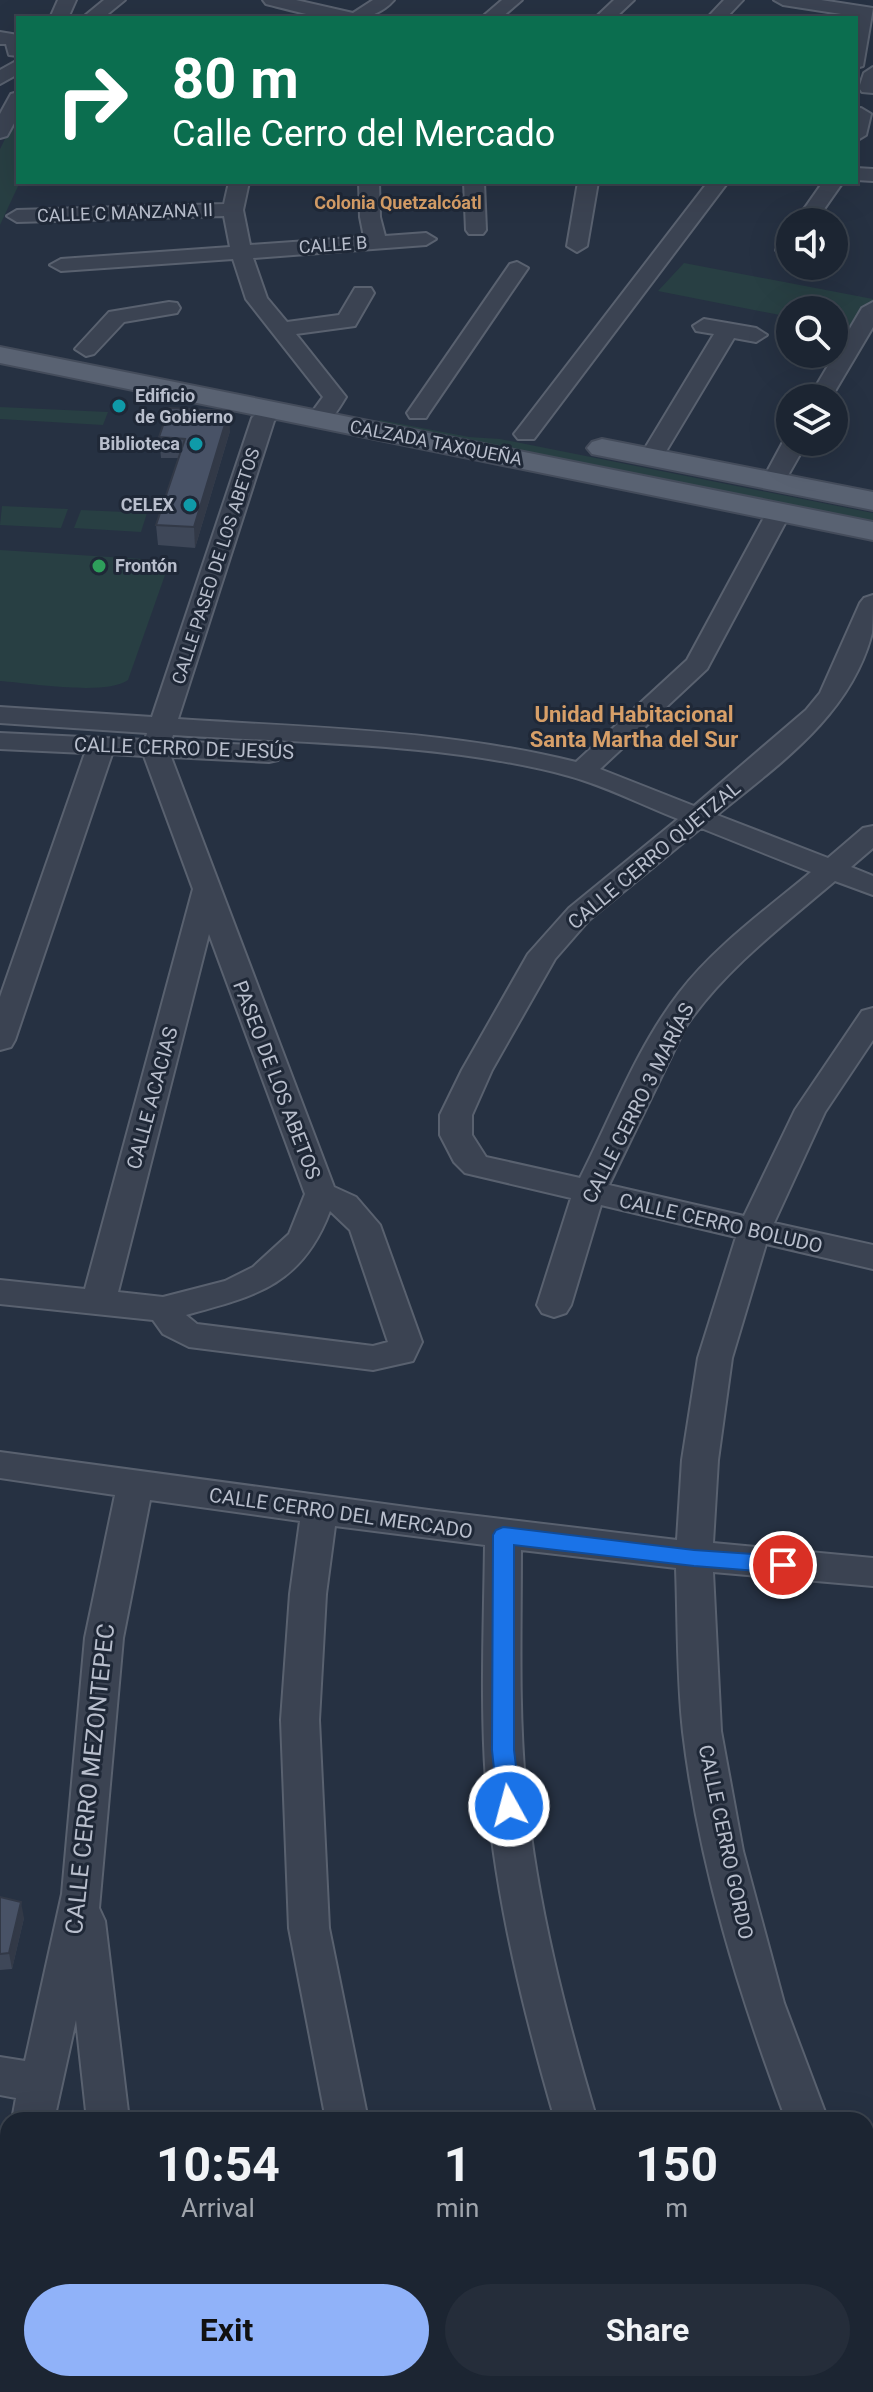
<!DOCTYPE html>
<html lang="en">
<head>
<meta charset="utf-8">
<style>
  body { margin:0; font-family:Roboto,sans-serif; background:#252d3a; color:#f1f3f6; height:100vh; display:flex; flex-direction:column; font-size:30px; white-space:nowrap }
  * { box-sizing:border-box; margin:0 }
  p { font-size:26px; color:#a0a5ac }
  .icon { flex:none; width:44px; height:44px; fill:none; stroke:currentColor; stroke-width:2; stroke-linecap:round; stroke-linejoin:round }
  .map { position:relative; flex:1; overflow:hidden }
  .side { position:absolute; left:0px; top:2112px; width:874px; height:280px; display:flex; flex-direction:column; background:#1c2532; border-radius:24px 24px 0 0; box-shadow:0 8px 32px #0002,0 0 0 2px #3a424d }
  .side>* { flex:none }
  .banner { position:absolute; left:16px; top:16px; width:842px; height:168px; border-radius:0px; box-shadow:0 8px 32px #0002,0 0 0 2px #3a424d; background:#0b6e4f; color:#fff; overflow:hidden }
  .fabs { position:absolute; left:776px; top:208px; display:grid; gap:16px }
  .fabs a { display:grid; place-items:center; width:72px; height:72px; border-radius:50%; background:#1c2532; box-shadow:0 8px 32px #0002,0 0 0 2px #3a424d; font-size:40px }
  .pin { position:absolute; display:grid; place-items:center; width:68px; height:68px; color:#fff; margin:-34px; border:4px solid #fff; border-radius:50%; box-shadow:0 2px 8px #0007 }
  .me { position:absolute; width:88px; margin:-44px; rotate:353deg; stroke-linejoin:round; filter:drop-shadow(0 0 6px #0008) }
  .turn { display:flex; align-items:center; gap:28px; height:168px; padding:0 24px; font-size:36px }
  .turn .icon { width:104px; height:104px; stroke-width:2.5 }
  .turn b { display:block; font-size:56px; line-height:68px }
  .eta { display:flex; justify-content:space-evenly; align-items:center; height:136px; text-align:center }
  .eta b { font-size:48px; font-weight:700; line-height:56px }
  .cta { display:flex; gap:16px; margin-top:auto; padding:16px 24px }
  .cta a { flex:1; height:92px; border-radius:48px; background:#90b2f9; color:#111; font-size:32px; font-weight:700; line-height:92px; text-align:center }
  .cta a+a { background:#252d3a; color:#f1f3f6 }
  .map>svg:first-child { display:block }
  .green { fill:#283f43 }
  .lines { fill:none; stroke-linecap:round; stroke-linejoin:round }
  .minor-casing { stroke:#59616f; stroke-width:4 }
  .major-casing { stroke:#444c5b; stroke-width:4 }
  .minor { fill:#3b4352; fill-rule:evenodd }
  .major { fill:#596272; fill-rule:evenodd }
  .wall { fill:#3e4758 }
  .shaded-wall { fill:#323947 }
  .building { fill:#485266; stroke:#323947; stroke-width:2 }
  .route { fill:#1a73e8; stroke:#114b97; stroke-width:2 }
  .culture-dot { fill:#0f9aa8; stroke:#1f2837; stroke-width:3 }
  .leisure-dot { fill:#2e9e5b; stroke:#1f2837; stroke-width:3 }
  .labels { text-anchor:middle; stroke-width:6; stroke-linejoin:round; paint-order:stroke }
  .far-neighbourhood-label { font-size:18px; font-weight:bold; fill:#d79f68; stroke:#1f2837 }
  .far-street-label { font-size:18px; fill:#b8becc; stroke:#1f2837 }
  .far-poi-label { font-size:18px; font-weight:bold; fill:#b8becc; stroke:#1f2837; text-anchor:start }
  .street-label { font-size:20px; fill:#b8becc; stroke:#1f2837 }
  .neighbourhood-label { font-size:22px; font-weight:bold; fill:#d79f68; stroke:#1f2837 }
  .near-street-label { font-size:24px; fill:#b8becc; stroke:#1f2837 }
</style>
</head>
<body>
<div class="map">
<svg width="873" height="2392" viewBox="0 0 873 2392">
  <rect width="100%" height="100%" fill="#263142"/>
  <g class="green">
    <path d="M 18,113 L 20,182 L 0,225 L 0,149 Z"/>
    <path d="M 684,263 L 873,299 L 873,303 L 854,329 L 834,326 L 834,310 L 790,310 L 790,317 L 658,291 Z"/>
    <path d="M 0,407 L 108,412 L 103,425 L 0,419 Z"/>
    <path d="M 380,420 L 469,437 L 500,439 L 873,513 L 873,524 L 377,424 Z"/>
    <path d="M 2,506 L 68,509 L 61,528 L 0,525 Z"/>
    <path d="M 81,510 L 147,513 L 141,532 L 74,528 Z"/>
    <path d="M 0,550 L 142,559 L 161,563 L 165,568 L 165,575 L 128,680 C 106,696 29,683 0,681 Z"/>
  </g>
  <g class="lines">
    <defs>
      <g id="minor">
        <path d="M 58,0 L 76,0 L 68,18 L 50,18 Z"/>
        <path d="M 104,0 L 125,0 L 103,18 L 82,18 Z"/>
        <path d="M 263,0 L 296,0 L 353,13 L 373,0 L 394,0 C 364,35 304,13 266,4 Z"/>
        <path d="M 502,0 L 522,0 L 501,18 L 481,18 Z"/>
        <path d="M 614,0 L 634,0 L 615,18 L 595,18 Z"/>
        <path d="M 724,0 L 743,0 L 726,18 L 707,18 Z"/>
        <path d="M 774,0 L 821,0 L 873,8 L 863,66 L 856,68 L 854,16 L 783,5 Z"/>
        <path d="M 0,32 L 18,35 L 18,56 L 9,55 L 6,44 L 0,44 Z"/>
        <path d="M 18,60 L 18,74 L 0,84 L 0,70 Z"/>
        <path d="M 873,67 L 873,93 L 862,92 L 859,88 L 864,73 Z"/>
        <path d="M 18,92 L 18,116 L 7,136 L 0,138 L 0,114 L 11,94 Z"/>
        <path d="M 861,108 L 871,114 L 866,135 L 856,141 L 856,109 Z"/>
        <path d="M 856,168 L 873,169 L 873,181 L 856,180 Z"/>
        <path d="M 229,182 L 249,182 L 243,210 L 250,245 L 364,237 L 360,217 L 359,182 L 379,182 L 380,217 L 385,236 L 426,233 L 436,239 L 426,245 L 253,258 L 267,298 L 287,322 L 339,315 L 355,288 L 371,288 L 374,293 L 355,326 L 296,334 L 346,397 C 337,411 329,429 310,424 L 307,419 L 323,397 L 246,299 L 233,259 L 61,271 L 50,265 L 61,259 L 230,247 L 224,216 L 17,222 L 7,216 L 17,210 L 224,204 Z"/>
        <path d="M 464,182 L 484,182 L 486,230 L 483,234 L 469,234 L 466,230 Z"/>
        <path d="M 578,182 L 598,182 L 587,246 L 577,252 L 567,246 Z"/>
        <path d="M 708,182 L 728,182 L 534,439 L 518,439 L 514,434 L 518,429 Z"/>
        <path d="M 823,182 L 843,182 L 815,222 L 795,222 Z"/>
        <path d="M 790,238 L 790,255 L 779,254 L 776,250 L 783,240 Z"/>
        <path d="M 517,262 L 528,268 L 429,413 L 426,418 L 410,418 L 407,413 L 510,264 Z"/>
        <path d="M 169,302 L 177,303 L 180,308 L 177,313 L 124,322 L 94,354 L 86,356 L 75,349 L 109,312 Z"/>
        <path d="M 873,302 L 873,327 L 831,398 L 809,398 L 862,308 Z"/>
        <path d="M 704,319 L 756,328 L 767,335 L 756,342 L 734,338 L 659,463 L 643,463 L 639,458 L 714,334 L 696,331 L 693,326 Z"/>
        <path d="M 273,403 L 281,405 L 284,410 L 274,421 L 178,719 C 311,728 447,730 576,762 L 687,660 L 767,512 L 771,507 L 787,507 L 791,512 L 707,669 L 600,769 L 694,806 L 806,710 L 820,693 L 860,603 L 864,598 L 873,595 C 873,607 873,622 872,633 C 851,715 779,764 717,815 L 828,858 L 863,828 L 873,826 L 873,848 L 851,867 L 873,876 L 873,895 L 835,881 C 782,926 725,969 686,1026 L 609,1185 L 744,1216 L 795,1110 L 862,1011 L 873,1008 L 873,1040 L 825,1112 L 774,1223 L 873,1245 L 873,1269 L 766,1244 L 732,1358 L 718,1460 L 713,1543 L 873,1558 L 873,1586 L 713,1572 L 721,1731 L 743,1851 L 784,2003 L 828,2120 L 786,2120 C 739,1994 699,1866 683,1732 C 677,1678 678,1622 676,1568 L 521,1550 C 521,1631 518,1712 526,1793 C 537,1905 565,2013 597,2120 L 555,2120 C 524,2013 497,1905 487,1794 C 480,1711 484,1628 485,1545 L 335,1526 L 326,1594 L 319,1720 L 329,1928 L 368,2120 L 326,2120 L 289,1928 L 281,1720 L 290,1594 L 300,1521 L 150,1500 L 123,1638 L 99,1908 L 105,1921 L 129,2120 L 87,2120 L 76,2020 L 54,2120 L 12,2120 L 16,2098 L 0,2095 L 0,2057 L 25,2061 L 62,1894 L 85,1638 L 115,1495 L 0,1478 L 0,1452 L 436,1511 L 677,1540 L 682,1460 L 698,1358 L 736,1237 L 601,1205 L 571,1305 L 566,1313 L 554,1317 L 542,1313 L 537,1305 L 571,1198 L 465,1173 L 454,1162 L 440,1135 L 440,1115 L 462,1070 L 528,954 L 569,908 L 678,819 C 642,805 606,786 569,776 C 449,743 299,743 173,735 L 171,741 L 269,746 L 278,748 L 282,754 L 278,760 L 269,762 L 171,757 L 334,1187 L 356,1197 L 380,1225 L 422,1342 L 413,1361 L 373,1370 L 189,1347 L 163,1334 L 153,1320 L 0,1304 L 0,1280 L 85,1289 L 193,889 L 144,756 L 112,754 L 15,1040 L 11,1047 L 0,1050 L 0,997 L 85,753 L 0,749 L 0,733 L 145,740 L 147,733 L 0,723 L 0,707 L 152,717 L 252,418 L 265,405 ZM 701,828 L 811,872 C 767,909 715,946 679,993 C 637,1047 611,1117 580,1178 L 486,1157 L 472,1135 L 472,1115 L 492,1070 L 555,959 L 589,920 ZM 209,934 L 305,1194 L 289,1234 L 253,1267 L 225,1281 L 163,1297 L 118,1292 ZM 330,1211 L 350,1230 L 388,1342 L 373,1346 L 197,1324 L 186,1315 C 256,1296 302,1285 330,1211 Z"/>
        <path d="M 790,436 L 790,442 L 807,442 L 782,486 L 766,486 L 762,481 L 783,442 Z"/>
        <path d="M 8,2211 L 8,2285 L 0,2289 L 0,2214 Z"/>
        <path d="M 866,2237 L 873,2239 L 873,2296 L 866,2293 Z"/>
        <path d="M 131,2384 L 177,2384 L 179,2392 L 133,2392 Z"/>
        <path d="M 389,2384 L 435,2384 L 437,2392 L 391,2392 Z"/>
        <path d="M 646,2384 L 692,2384 L 695,2392 L 649,2392 Z"/>
      </g>
      <g id="major">
        <path d="M 0,347 L 873,522 L 873,540 L 0,363 Z"/>
        <path d="M 602,439 L 873,492 L 873,510 L 592,454 L 587,448 L 592,442 Z"/>
      </g>
    </defs>
    <use href="#minor" class="minor-casing"/>
    <use href="#major" class="major-casing"/>
    <use href="#minor" class="minor"/>
    <use href="#major" class="major"/>
  </g>
  <g class="wall">
    <path d="M 230,431 L 195,548 L 158,545 L 156,525 L 178,458 L 161,458 L 159,437 Z"/>
    <path d="M 0,1897 L 24,1918 L 12,1969 L 0,1970 Z"/>
  </g>
  <g class="shaded-wall">
    <path d="M 229,411 L 230,431 L 195,548 L 194,527 Z"/>
    <path d="M 21,1902 L 24,1918 L 12,1969 L 9,1953 Z"/>
  </g>
  <g class="building">
    <path d="M 169,408 L 229,411 L 194,527 L 156,525 L 185,439 L 159,437 Z"/>
    <path d="M 0,1897 L 21,1902 L 9,1953 L 0,1954 Z"/>
  </g>
  <path class="route" d="M 503,1527 L 694,1550 L 783,1556 L 791,1559 L 794,1565 L 791,1570 L 783,1573 L 694,1566 L 514,1545 L 514,1750 L 521,1806 L 517,1813 L 509,1815 L 502,1813 L 498,1806 L 492,1750 L 493,1535 L 496,1530 Z"/>
  <g class="culture-dot">
    <circle cx="119" cy="406" r="8"/>
    <circle cx="196" cy="444" r="8"/>
    <circle cx="190" cy="505" r="8"/>
  </g>
  <circle class="leisure-dot" cx="99" cy="566" r="8"/>
  <g class="labels">
    <g class="far-neighbourhood-label">
      <text x="398" y="209">Colonia Quetzalcóatl</text>
    </g>
    <g class="far-street-label">
      <text transform="translate(125 213) rotate(-2)" y="6">CALLE C MANZANA II</text>
      <text transform="translate(333 245) rotate(-4)" y="6">CALLE B</text>
      <text transform="translate(436 443) rotate(11)" y="6">CALZADA TAXQUEÑA</text>
      <text transform="translate(216 566) rotate(-72)" y="6">CALLE PASEO DE LOS ABETOS</text>
    </g>
    <g class="far-poi-label">
      <text x="135" y="402">Edificio<tspan x="135" dy="21">de Gobierno</tspan></text>
      <text x="180" y="450" text-anchor="end">Biblioteca</text>
      <text x="174" y="511" text-anchor="end">CELEX</text>
      <text x="115" y="572">Frontón</text>
    </g>
    <g class="street-label">
      <text transform="translate(184 748) rotate(2)" y="7">CALLE CERRO DE JESÚS</text>
      <text transform="translate(654 855) rotate(-40)" y="7">CALLE CERRO QUETZAL</text>
      <text transform="translate(277 1080) rotate(69)" y="7">PASEO DE LOS ABETOS</text>
      <text transform="translate(152 1098) rotate(-75)" y="7">CALLE ACACIAS</text>
      <text transform="translate(638 1103) rotate(-63)" y="7">CALLE CERRO 3 MARÍAS</text>
      <text transform="translate(721 1223) rotate(13)" y="7">CALLE CERRO BOLUDO</text>
      <text transform="translate(341 1513) rotate(8)" y="7">CALLE CERRO DEL MERCADO</text>
      <text transform="translate(726 1842) rotate(78)" y="7">CALLE CERRO GORDO</text>
    </g>
    <g class="neighbourhood-label">
      <text x="634" y="722">Unidad Habitacional<tspan x="634" dy="25">Santa Martha del Sur</tspan></text>
    </g>
    <g class="near-street-label">
      <text transform="translate(90 1779) rotate(-84)" y="8">CALLE CERRO MEZONTEPEC</text>
    </g>
  </g>
</svg>
<div class="fabs">
<a><svg class="icon" aria-label="sound" viewBox="0 0 24 24"><path d="M4 9h4l5-4v14l-5-4H4zM17 9q2 3 0 6"/></svg></a>
<a><svg class="icon" aria-label="search" viewBox="0 0 24 24"><circle cx="10" cy="10" r="6"/><path d="M15 15l6 6"/></svg></a>
<a><svg class="icon" aria-label="layers" viewBox="0 0 24 24"><path d="M12 4l9 5-9 5-9-5zM3 14l9 5 9-5"/></svg></a>
</div>
<div class="pin" style="left:783px;top:1565px;background:#d93025"><svg class="icon" aria-label="arrive" viewBox="0 0 24 24"><path d="M6 21V4h12l-3 4 3 4H6"/></svg></div>
<svg class="me" style="left:509px;top:1806px" viewBox="-20 -20 40 40"><circle r="17" fill="#1a73e8" stroke="#fff" stroke-width="3"/><path d="M0-11L8 9 0 5-8 9z" fill="#fff"/></svg>
<div class="banner">
<div class="turn"><svg class="icon" aria-label="right" viewBox="0 0 24 24"><path d="M7 20v-9h11M14 6l5 5-5 5"/></svg><div><b>80 m</b>Calle Cerro del Mercado</div></div>
</div>
<section class="side">
<div class="eta">
<div><b>10:54</b><p>Arrival</p></div>
<div><b>1</b><p>min</p></div>
<div><b>150</b><p>m</p></div>
</div>
<div class="cta"><a>Exit</a><a>Share</a></div>
</section>
</div>
</body>
</html>
